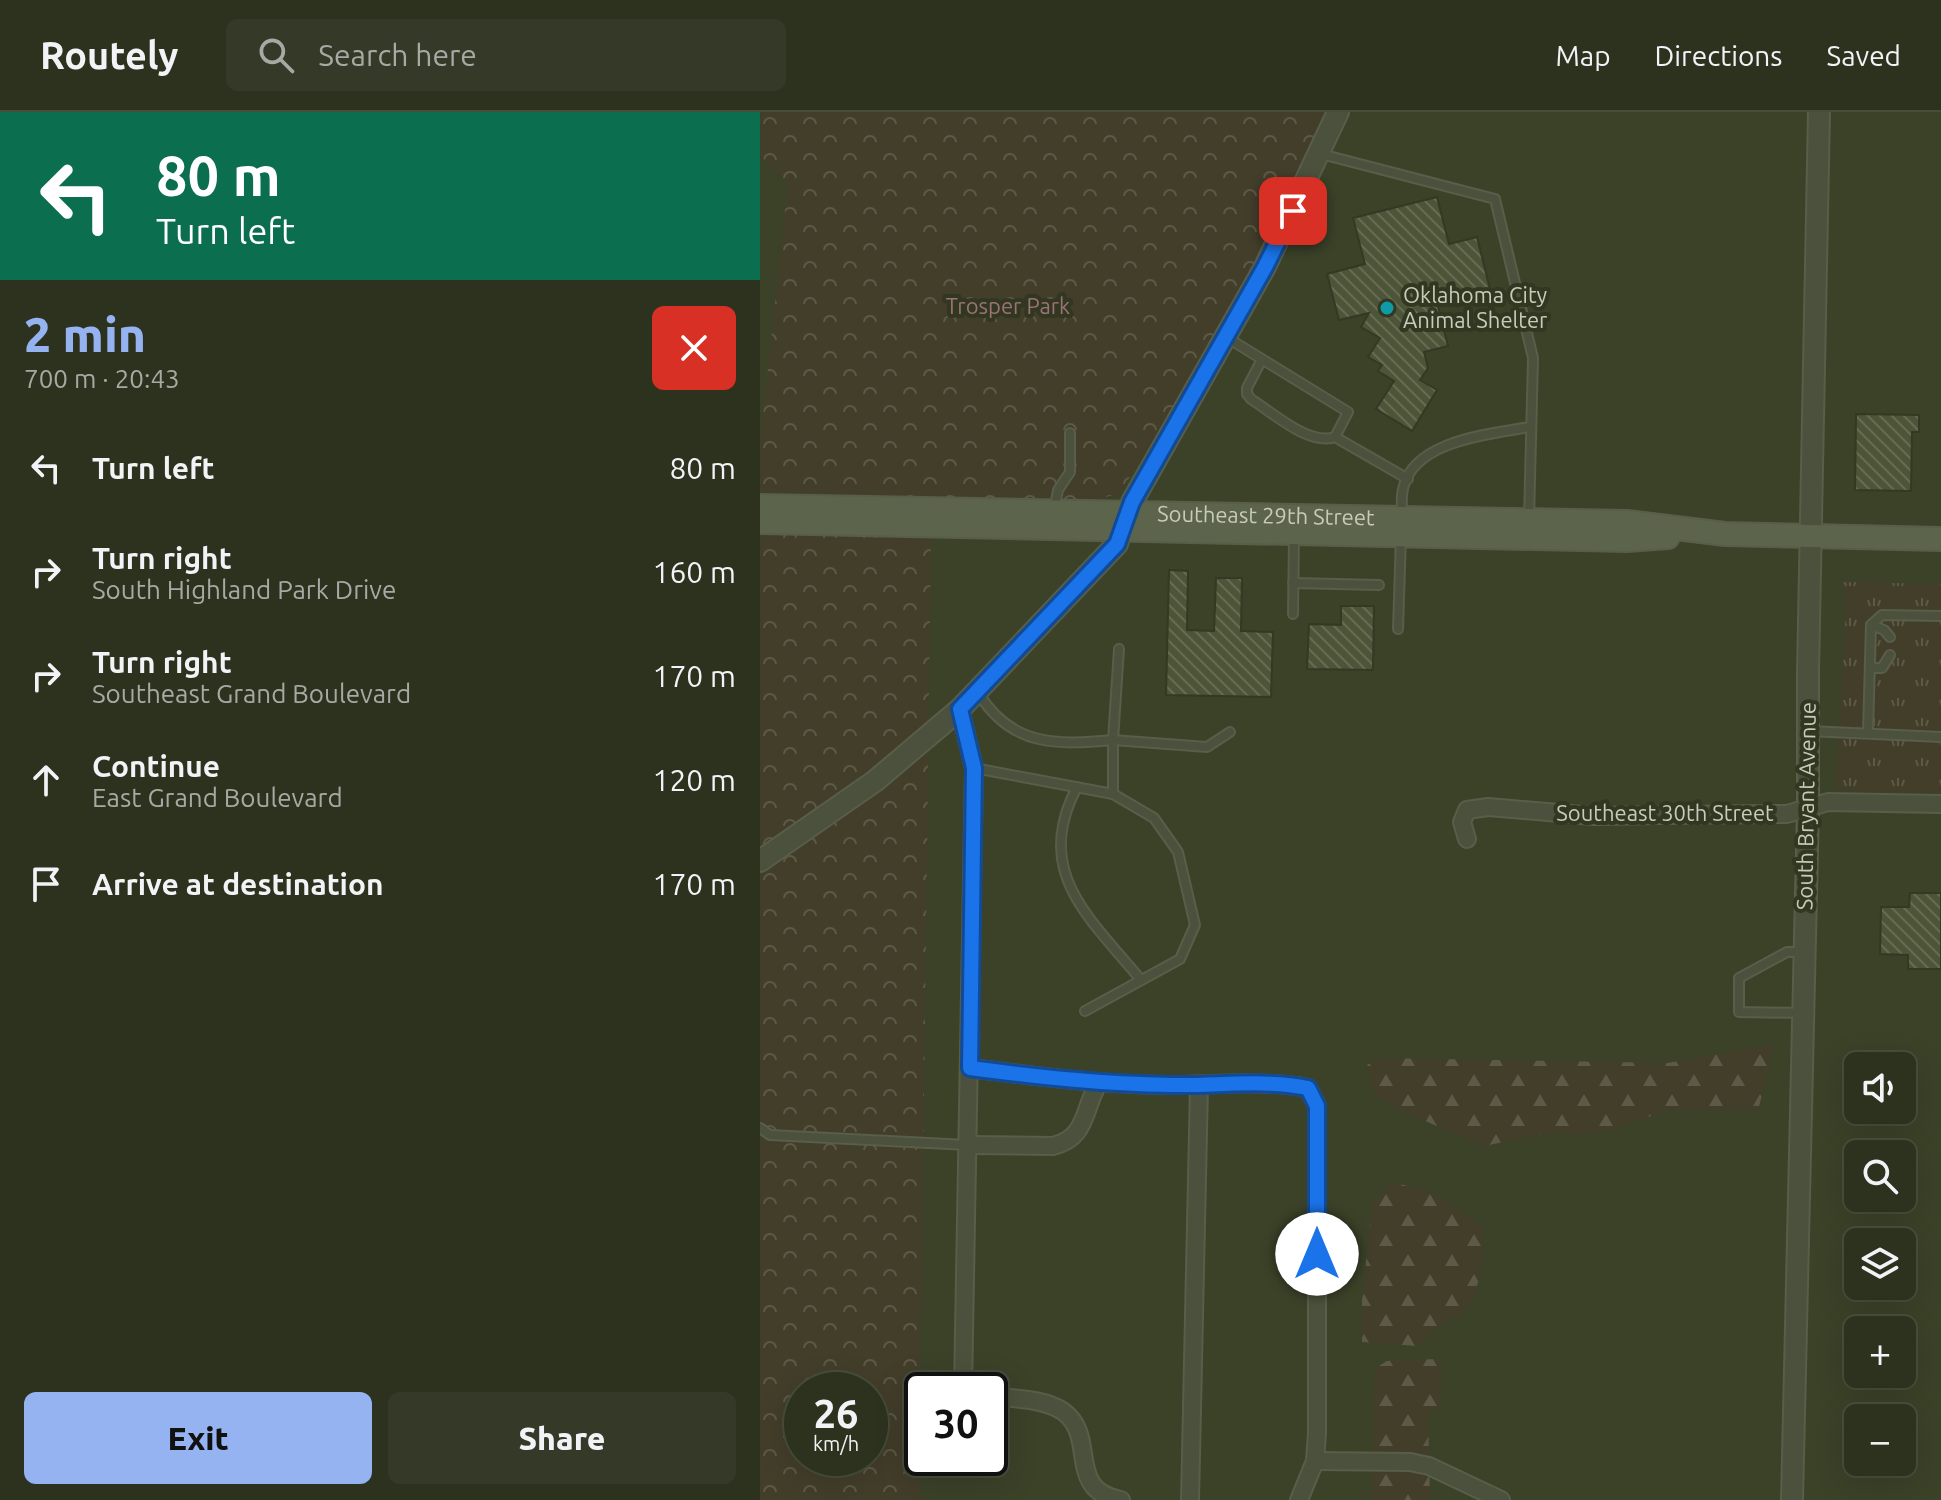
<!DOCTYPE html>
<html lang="en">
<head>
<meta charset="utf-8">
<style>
  body { margin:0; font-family:Ubuntu,sans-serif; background:#343a27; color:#f1f3f6; height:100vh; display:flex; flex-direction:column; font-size:30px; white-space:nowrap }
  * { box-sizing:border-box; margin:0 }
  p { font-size:26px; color:#a6aaa4 }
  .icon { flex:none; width:44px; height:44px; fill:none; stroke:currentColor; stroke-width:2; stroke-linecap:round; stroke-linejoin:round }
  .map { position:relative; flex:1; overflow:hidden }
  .drawer { display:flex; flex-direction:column; background:#2c321e; width:760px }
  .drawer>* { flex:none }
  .top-card { background:#0b6e4f; color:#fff; overflow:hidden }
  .fabs { position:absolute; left:1084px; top:940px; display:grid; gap:16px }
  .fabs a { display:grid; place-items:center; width:72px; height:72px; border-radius:12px; background:#2c321e; box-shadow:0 8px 32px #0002,0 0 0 2px #484d3c; font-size:40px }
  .speed { position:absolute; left:24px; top:1260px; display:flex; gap:16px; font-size:40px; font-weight:700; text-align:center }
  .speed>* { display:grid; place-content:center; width:104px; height:104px; border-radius:50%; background:#2c321e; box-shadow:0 8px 32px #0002,0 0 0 2px #484d3c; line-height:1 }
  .speed small { font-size:20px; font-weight:400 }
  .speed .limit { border:4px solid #111; border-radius:12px; background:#fff; color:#111 }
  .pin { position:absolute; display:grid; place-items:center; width:68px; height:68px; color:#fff; margin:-34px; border-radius:16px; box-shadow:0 4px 12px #0006 }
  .me { position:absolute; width:88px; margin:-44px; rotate:0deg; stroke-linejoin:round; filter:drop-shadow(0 0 6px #0008) }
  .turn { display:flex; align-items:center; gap:28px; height:168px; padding:0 24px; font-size:36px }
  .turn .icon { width:104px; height:104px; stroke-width:2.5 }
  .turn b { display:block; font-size:56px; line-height:68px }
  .round { display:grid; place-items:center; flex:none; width:84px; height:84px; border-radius:12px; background:#343a27 }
  .summary { display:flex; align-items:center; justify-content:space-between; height:136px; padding:0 24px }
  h1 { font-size:48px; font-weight:800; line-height:60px; color:#95b2f1 }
  .primary-button { display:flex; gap:16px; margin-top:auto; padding:16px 24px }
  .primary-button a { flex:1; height:92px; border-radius:12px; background:#95b2f1; color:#111; font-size:32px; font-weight:800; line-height:92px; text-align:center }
  .primary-button a+a { background:#343a27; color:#f1f3f6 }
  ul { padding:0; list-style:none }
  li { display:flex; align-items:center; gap:24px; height:104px; padding:0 24px }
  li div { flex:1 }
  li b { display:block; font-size:30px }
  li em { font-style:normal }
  header { display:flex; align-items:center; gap:48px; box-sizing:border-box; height:112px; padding:0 40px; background:#2c321e; border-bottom:2px solid #484d3c }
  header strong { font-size:38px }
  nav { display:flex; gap:44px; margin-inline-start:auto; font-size:28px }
  .search { width:560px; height:72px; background:#343a27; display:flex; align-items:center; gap:20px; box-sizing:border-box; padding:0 28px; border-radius:12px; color:#a6aaa4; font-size:30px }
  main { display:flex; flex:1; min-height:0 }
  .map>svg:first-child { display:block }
  .grass { fill:url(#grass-tufts) }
  .forest { fill:url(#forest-firs) }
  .park { fill:url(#park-crowns); fill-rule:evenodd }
  .building { fill:url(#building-back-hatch); stroke:#333923; stroke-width:2 }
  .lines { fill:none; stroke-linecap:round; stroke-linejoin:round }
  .service-casing { stroke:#585e49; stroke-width:12 }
  .minor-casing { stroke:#585e49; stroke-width:20 }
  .tertiary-casing { stroke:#585e49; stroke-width:24 }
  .secondary-casing { stroke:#585e49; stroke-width:26 }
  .service { stroke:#4b513c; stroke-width:8 }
  .minor { stroke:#4b513c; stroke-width:16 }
  .tertiary { stroke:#4b513c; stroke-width:20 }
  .secondary { stroke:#5c644b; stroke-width:22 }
  .route-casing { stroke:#114b97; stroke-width:20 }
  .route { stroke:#1a73e8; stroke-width:14 }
  .culture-dot { fill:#0f9aa8; stroke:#313721; stroke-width:3 }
  .labels { text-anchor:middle; stroke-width:8; stroke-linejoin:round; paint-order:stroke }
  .poi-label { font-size:22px; fill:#c6cbba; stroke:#313721; text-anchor:start }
  .park-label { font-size:22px; fill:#9b7275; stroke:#313721 }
  .street-label { font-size:22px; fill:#c6cbba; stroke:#313721 }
</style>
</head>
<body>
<header>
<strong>Routely</strong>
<div class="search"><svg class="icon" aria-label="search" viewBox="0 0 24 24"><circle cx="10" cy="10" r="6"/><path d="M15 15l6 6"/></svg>Search here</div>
<nav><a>Map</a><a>Directions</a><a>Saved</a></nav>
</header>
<main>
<section class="drawer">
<div class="top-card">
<div class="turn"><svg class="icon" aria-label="left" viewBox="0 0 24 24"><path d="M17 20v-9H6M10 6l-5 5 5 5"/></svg><div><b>80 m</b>Turn left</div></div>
</div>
<div class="summary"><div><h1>2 min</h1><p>700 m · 20:43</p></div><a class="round" style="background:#d93025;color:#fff"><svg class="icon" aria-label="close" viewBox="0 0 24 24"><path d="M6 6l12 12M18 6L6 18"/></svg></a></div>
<ul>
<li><svg class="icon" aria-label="left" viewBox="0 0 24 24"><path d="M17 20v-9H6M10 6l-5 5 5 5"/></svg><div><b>Turn left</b></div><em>80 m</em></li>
<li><svg class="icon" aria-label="right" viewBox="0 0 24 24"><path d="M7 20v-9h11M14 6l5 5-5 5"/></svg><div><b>Turn right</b><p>South Highland Park Drive</p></div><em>160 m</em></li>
<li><svg class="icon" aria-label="right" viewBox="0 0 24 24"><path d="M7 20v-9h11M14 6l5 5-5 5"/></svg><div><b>Turn right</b><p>Southeast Grand Boulevard</p></div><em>170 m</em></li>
<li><svg class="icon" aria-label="ahead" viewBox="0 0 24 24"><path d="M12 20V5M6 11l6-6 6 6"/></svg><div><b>Continue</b><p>East Grand Boulevard</p></div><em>120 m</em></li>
<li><svg class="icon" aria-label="arrive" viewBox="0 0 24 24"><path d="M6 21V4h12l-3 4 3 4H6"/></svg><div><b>Arrive at destination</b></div><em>170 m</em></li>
</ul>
<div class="primary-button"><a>Exit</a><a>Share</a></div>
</section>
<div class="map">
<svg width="1181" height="1388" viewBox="0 0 1181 1388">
  <defs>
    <pattern id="grass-tufts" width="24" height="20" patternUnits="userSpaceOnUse" patternTransform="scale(2)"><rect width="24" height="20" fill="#433e2a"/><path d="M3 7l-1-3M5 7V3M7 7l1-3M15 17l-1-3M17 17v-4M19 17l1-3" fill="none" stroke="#5d5947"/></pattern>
    <pattern id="forest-firs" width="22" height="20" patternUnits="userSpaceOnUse" patternTransform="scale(2)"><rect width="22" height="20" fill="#433e2a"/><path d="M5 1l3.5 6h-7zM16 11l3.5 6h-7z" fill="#5d5947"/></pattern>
    <pattern id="park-crowns" width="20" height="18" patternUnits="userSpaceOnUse" patternTransform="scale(2)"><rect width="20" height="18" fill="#433e2a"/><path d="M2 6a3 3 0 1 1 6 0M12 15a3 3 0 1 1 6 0" fill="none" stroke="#5d5947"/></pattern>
    <pattern id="building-back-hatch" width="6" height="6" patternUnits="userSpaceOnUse" patternTransform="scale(2)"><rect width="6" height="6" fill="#4d5538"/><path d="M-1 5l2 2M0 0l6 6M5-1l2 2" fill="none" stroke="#656c53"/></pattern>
  </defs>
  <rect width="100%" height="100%" fill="#3b4228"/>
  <path class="grass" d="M 1082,470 L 1181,472 L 1181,681 L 1086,679 L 1076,676 L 1086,495 Z"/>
  <g class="forest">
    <path d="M 1014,933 L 998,999 L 909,998 L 838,1022 L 784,1022 L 724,1034 L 644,1000 L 614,982 L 607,953 L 621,946 L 907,951 Z"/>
    <path d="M 633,1070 L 673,1081 L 724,1115 L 720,1163 L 713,1188 L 699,1204 L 681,1212 L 657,1234 L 602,1230 L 602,1188 L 612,1093 Z"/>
    <path d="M 676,1247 L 682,1257 L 680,1292 L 668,1303 L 670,1388 L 612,1388 L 614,1257 L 627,1249 Z"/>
  </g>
  <g class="park">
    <path d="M 0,0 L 564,0 L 525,100 L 494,160 L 411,301 L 359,382 L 321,390 L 0,380 L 0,330 L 28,72 L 0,43 Z"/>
    <path d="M 0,420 L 171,424 L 159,1388 L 0,1388 ZM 42,1278 L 110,1278 L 110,1346 L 42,1346 Z"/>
  </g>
  <g class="building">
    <path d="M 677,85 L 689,132 L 717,125 L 730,177 L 677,190 L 688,234 L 664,240 L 668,256 L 660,268 L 677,278 L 652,319 L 616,297 L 634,269 L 618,259 L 622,253 L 608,245 L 620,226 L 601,215 L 609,201 L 579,208 L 567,162 L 605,152 L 593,106 Z"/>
    <path d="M 1096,302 L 1159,303 L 1159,320 L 1152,320 L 1151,379 L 1095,378 Z"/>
    <path d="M 409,458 L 428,459 L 427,518 L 454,519 L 456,466 L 482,466 L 481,519 L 513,520 L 511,585 L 406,583 Z"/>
    <path d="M 581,494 L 614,494 L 613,558 L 547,557 L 549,512 L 581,513 Z"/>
    <path d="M 1150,781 L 1181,781 L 1181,857 L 1148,857 L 1148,843 L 1120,842 L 1121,795 L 1149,795 Z"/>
  </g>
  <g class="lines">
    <defs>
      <g id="service">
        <path d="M 561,42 L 735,87 L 773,246 L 769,408"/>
        <path d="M 466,225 L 588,300 L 575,325 L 648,367"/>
        <path d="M 502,247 L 487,276 L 487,282 L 491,287 C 513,301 549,334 575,325"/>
        <path d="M 294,399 L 298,378 L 310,360 L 310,321"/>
        <path d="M 642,402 C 642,394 641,385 643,377 C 653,328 731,322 770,315"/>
        <path d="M 533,471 L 619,473"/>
        <path d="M 533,502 L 534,423"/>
        <path d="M 1111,513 L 1124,518 L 1130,525"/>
        <path d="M 638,517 L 641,424"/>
        <path d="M 359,537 L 353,628 L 447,635 L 470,620"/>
        <path d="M 1110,556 L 1122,556 L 1130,543"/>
        <path d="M 1048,619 L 1181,625"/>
        <path d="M 1108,621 L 1111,513 L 1122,503 L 1181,504"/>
        <path d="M 214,656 L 353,682 L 353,628 C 298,633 252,635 219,582"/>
        <path d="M 317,675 C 272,760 330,806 381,868"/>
        <path d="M 325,899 L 420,847 L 435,813 L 418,740 L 394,706 L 353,682"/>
        <path d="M 1043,901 L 979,900 L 979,866 L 1027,840 L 1043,840"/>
        <path d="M 0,1016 L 10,1023 L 208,1033"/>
      </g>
      <g id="minor">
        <path d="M 200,597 L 214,656 L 203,1278"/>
        <path d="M 707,727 L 702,710 L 707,698 L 728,695 L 834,704 L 904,703 L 1027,702 L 1068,690 L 1181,692"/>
        <path d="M 210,956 C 273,964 336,972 400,973 C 449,974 499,967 548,976 L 557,994 L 557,1321 L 555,1349 L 539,1388"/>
        <path d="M 208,1033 L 293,1034 C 327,1026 323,998 338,972"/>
        <path d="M 230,1284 C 253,1287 284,1286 304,1300 C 338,1326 305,1378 361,1388"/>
        <path d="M 555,1349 L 650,1350 L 669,1354 L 741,1388"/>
        <path d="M 430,1388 L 439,974"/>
      </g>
      <g id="tertiary">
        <path d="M 0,749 L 115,669 L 200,597 L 357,432 L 372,390 L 505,155 L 578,0"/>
        <path d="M 1032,1388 L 1048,695 L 1048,560 L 1059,0"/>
      </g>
      <g id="secondary">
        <path id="s1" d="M 0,394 L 867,410 L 965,422 L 1181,427"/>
        <path d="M 0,410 L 867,428 L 908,425"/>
      </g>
    </defs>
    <use href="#service" class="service-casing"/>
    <use href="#minor" class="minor-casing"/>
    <use href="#tertiary" class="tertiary-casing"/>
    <use href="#secondary" class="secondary-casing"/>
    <use href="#service" class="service"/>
    <use href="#minor" class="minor"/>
    <use href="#tertiary" class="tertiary"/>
    <use href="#secondary" class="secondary"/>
  </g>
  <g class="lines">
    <defs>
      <path id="route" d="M 533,99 L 505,155 L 372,390 L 357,432 L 200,597 L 214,656 L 210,956 C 279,965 342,972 412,973 C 458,974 503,967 548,976 L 557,994 L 557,1142"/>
    </defs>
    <use href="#route" class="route-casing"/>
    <use href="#route" class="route"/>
  </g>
  <circle class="culture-dot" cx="627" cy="196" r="8"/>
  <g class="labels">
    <g class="poi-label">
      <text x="643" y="191">Oklahoma City<tspan x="643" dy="25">Animal Shelter</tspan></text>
    </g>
    <g class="park-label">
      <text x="248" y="202">Trosper Park</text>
    </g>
    <g class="street-label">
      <text dy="8" stroke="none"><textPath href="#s1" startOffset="506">Southeast 29th Street</textPath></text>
      <text transform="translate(1046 694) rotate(-89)" y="8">South Bryant Avenue</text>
      <text x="905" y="709">Southeast 30th Street</text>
    </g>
  </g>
</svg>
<div class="fabs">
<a><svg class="icon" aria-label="sound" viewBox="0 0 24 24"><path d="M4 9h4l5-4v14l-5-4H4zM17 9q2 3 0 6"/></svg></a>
<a><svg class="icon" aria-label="search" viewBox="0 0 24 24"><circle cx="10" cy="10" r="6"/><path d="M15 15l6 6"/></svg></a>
<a><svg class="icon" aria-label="layers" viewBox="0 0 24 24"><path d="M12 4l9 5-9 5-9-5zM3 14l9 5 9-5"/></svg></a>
<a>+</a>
<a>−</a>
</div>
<div class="speed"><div>26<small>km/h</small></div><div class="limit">30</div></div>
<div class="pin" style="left:533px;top:99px;background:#d93025"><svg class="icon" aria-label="arrive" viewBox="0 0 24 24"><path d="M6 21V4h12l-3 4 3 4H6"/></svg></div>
<svg class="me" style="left:557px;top:1142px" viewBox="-20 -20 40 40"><circle r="19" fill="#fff"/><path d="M0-13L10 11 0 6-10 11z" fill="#1a73e8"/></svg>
</div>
</main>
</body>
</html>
